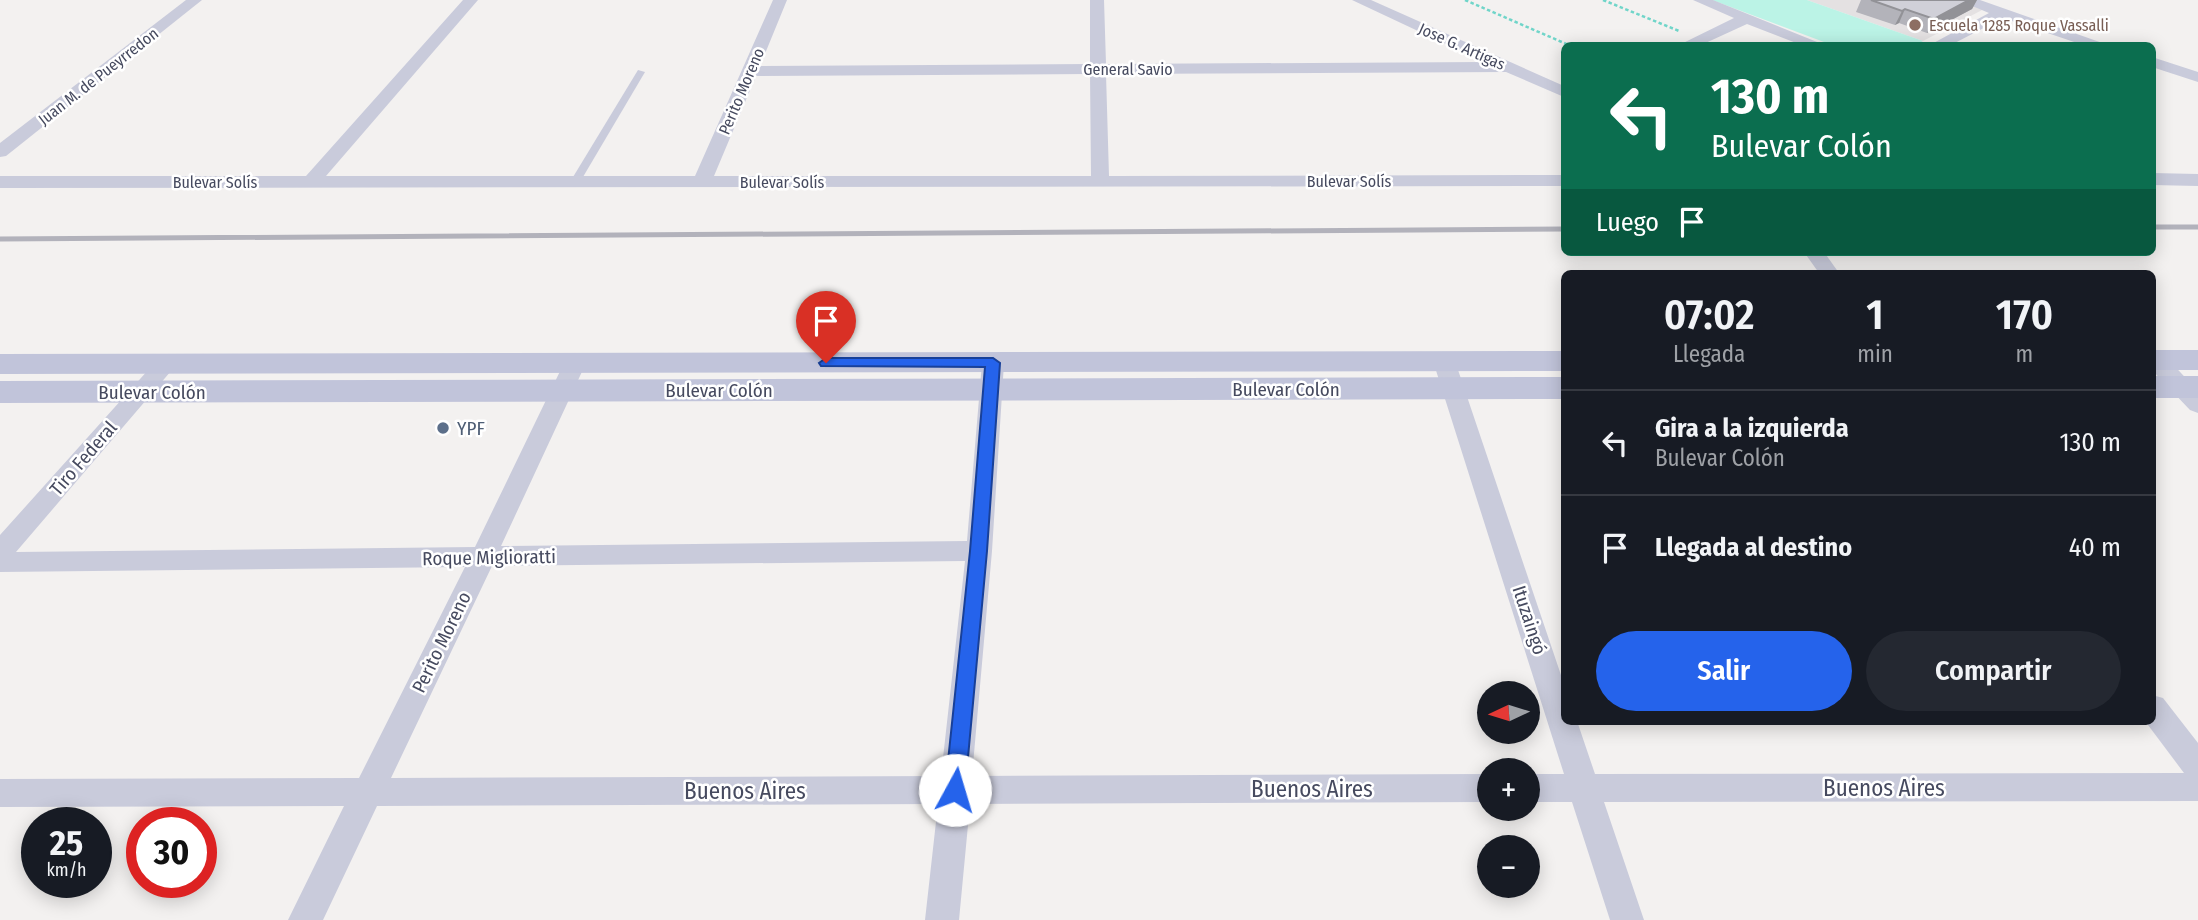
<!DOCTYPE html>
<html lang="es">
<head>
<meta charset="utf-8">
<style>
  body { margin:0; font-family:"Fira Sans Condensed",sans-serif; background:#242831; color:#f1f3f6; height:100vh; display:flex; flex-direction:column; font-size:26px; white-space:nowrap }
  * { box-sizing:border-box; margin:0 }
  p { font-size:23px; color:#9ea1a6 }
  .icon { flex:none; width:38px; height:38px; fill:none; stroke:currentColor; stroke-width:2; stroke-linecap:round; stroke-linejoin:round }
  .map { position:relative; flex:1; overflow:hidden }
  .sheet { position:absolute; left:1561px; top:270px; width:595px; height:455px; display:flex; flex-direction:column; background:#171b24; border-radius:10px; box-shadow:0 4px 18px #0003 }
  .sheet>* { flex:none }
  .top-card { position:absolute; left:1561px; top:42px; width:595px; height:214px; border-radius:10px; box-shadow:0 4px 18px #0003; background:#0b6e4f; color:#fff; overflow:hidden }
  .needle { width:46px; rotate:266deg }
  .tools { position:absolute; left:1477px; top:681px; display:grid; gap:14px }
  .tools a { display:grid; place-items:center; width:63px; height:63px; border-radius:50%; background:#171b24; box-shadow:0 4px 18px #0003; font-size:35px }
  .speed { position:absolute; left:21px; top:807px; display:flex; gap:14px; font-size:35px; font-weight:700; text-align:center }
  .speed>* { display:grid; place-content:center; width:91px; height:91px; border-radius:50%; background:#171b24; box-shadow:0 4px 18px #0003; line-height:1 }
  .speed small { font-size:18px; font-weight:400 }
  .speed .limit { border:10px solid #d22; background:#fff; color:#111 }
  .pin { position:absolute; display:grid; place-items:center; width:60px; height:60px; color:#fff; margin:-72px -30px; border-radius:50% 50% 50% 0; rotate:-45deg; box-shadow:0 0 7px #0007 }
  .pin .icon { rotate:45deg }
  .me { position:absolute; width:77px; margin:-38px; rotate:6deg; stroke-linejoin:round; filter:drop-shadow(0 0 5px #0008) }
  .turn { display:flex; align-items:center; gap:24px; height:147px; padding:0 35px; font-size:32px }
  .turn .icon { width:91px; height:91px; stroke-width:2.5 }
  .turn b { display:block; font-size:49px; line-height:60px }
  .then { display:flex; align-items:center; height:66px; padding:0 35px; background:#0003; gap:14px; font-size:26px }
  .eta { display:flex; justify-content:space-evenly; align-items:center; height:119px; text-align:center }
  .eta b { font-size:42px; font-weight:600; line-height:49px }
  .action { display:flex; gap:14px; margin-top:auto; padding:14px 35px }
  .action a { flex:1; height:80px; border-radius:42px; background:#2563eb; color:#fff; font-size:28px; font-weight:600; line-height:80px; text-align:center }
  .action a+a { background:#242831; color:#f1f3f6 }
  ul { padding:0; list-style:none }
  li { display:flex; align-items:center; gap:21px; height:105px; padding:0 35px; border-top:2px solid #363941 }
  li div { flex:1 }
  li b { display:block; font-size:26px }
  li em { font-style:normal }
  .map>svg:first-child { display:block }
  .education { fill:#e4e1e2 }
  .green { fill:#bbf3e6 }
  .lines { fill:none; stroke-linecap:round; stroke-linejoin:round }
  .path { stroke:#70d5c9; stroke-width:2.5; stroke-dasharray:3.5 2.5; stroke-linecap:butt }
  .lane { fill:#c9cbdb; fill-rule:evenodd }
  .street { fill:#c9cbdb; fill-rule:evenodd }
  .secondary { fill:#c1c4da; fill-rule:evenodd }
  .rail-far1 { stroke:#b2b2bb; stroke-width:3.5 }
  .rail { stroke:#b2b2bb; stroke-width:5 }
  .wall { fill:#b3b3ba }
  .shaded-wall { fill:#929297 }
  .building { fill:#d0d0d8; stroke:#929297; stroke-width:2 }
  .route { fill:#2563eb; stroke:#184099; stroke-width:2 }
  .education-dot { fill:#8d6e63; stroke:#fff; stroke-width:2.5 }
  .service-dot { fill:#5c6f8a; stroke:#fff; stroke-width:2.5 }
  .labels { text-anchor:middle; stroke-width:5; stroke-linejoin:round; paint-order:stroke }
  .far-education-label { font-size:16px; fill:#785e54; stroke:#fff; text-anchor:start }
  .far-street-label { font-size:16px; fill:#464a5f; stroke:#fff }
  .street-label { font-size:19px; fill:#464a5f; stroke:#fff }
  .service-label { font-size:19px; fill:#4e5e75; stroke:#fff; text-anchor:start }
  .near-street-label { font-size:23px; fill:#464a5f; stroke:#fff }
</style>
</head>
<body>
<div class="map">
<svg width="2198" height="920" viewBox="0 0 2198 920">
  <rect width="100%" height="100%" fill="#f3f1f0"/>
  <path class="education" d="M 1807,0 L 1958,0 L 1984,9 L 1923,41 Z"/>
  <path class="green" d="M 1712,0 L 1807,0 L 1923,41 L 1915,46 L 1832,45 Z"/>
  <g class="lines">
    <g class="path">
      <path d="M 1465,0 L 1571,46"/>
      <path d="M 1603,0 L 1679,31"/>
    </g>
    <path class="lane" d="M 638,70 L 645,72 L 580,182 L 575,185 L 572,184 L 570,182 Z"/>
    <g class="street">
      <path d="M 186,0 L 202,0 L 6,156 L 0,157 L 0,143 Z"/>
      <path d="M 463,0 L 478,0 L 326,176 L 695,176 L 773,0 L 787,0 L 760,66 L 1090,64 L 1090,0 L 1104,0 L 1106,64 L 1484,62 L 1352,0 L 1371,0 L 1564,86 L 1564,97 L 1506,72 L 1106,74 L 1109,176 L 1564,175 L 1564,186 L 0,188 L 0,176 L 306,176 ZM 1090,74 L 1091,176 L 714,176 L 756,76 Z"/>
      <path d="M 1693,0 L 1713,0 L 1827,46 L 1804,46 L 1747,24 L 1699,46 L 1677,46 L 1734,18 Z"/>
      <path d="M 1958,0 L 1980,0 L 2111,46 L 2086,46 L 2003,18 L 1949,46 L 1928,46 L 1989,13 Z"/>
      <path d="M 2152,57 L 2198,72 L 2198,82 L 2152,67 Z"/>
      <path d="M 2152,173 L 2198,174 L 2198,186 L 2152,185 Z"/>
      <path d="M 1804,252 L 1824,252 L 1839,273 L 1819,273 Z"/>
      <path d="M 2156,353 L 2164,355 L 2198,391 L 2198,413 L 2190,410 L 2152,370 L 2152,354 Z"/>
      <path d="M 1444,354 L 1452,356 L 1455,361 L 1564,684 L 1564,721 L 1577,721 L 1595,774 L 2184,773 L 2145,721 L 2152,721 L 2152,695 L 2163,698 L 2198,743 L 2198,801 L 1604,802 L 1644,920 L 1610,920 L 1572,802 L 1528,802 L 1528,774 L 1564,774 L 1433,361 L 1436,356 Z"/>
      <path d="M 575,356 L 583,358 L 586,363 L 501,546 L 967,541 L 982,363 L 985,358 L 1001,358 L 1004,363 L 992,551 L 972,776 L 1489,774 L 1489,802 L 970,804 L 959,920 L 925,920 L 938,804 L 377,806 L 323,920 L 288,920 L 344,806 L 0,807 L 0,779 L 359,778 L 465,567 L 0,572 L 0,535 L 158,359 L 174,359 L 177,364 L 16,552 L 475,547 L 564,363 L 567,358 ZM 965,561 L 941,776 L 391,778 L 492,566 Z"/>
    </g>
    <g class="secondary">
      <rect x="2152" y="350" width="46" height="20"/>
      <path d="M 1564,351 L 1564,371 L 0,374 L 0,354 Z"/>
      <rect x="2152" y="376" width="46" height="22"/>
      <path d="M 1564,377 L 1564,399 L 0,403 L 0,381 Z"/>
    </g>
    <path class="rail-far1" d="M 2152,227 L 2198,227"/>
    <g class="rail">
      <path d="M 2152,227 L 2198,227"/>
      <path d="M 0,239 L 1564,229"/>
    </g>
  </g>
  <path class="wall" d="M 1861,0 L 1977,0 L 1972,9 L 1927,33 L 1899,23 L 1895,25 L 1856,12 Z"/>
  <g class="shaded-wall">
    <path d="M 1969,0 L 1977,0 L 1972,9 L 1927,33 L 1934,19 Z"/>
    <path d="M 1905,9 L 1899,23 L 1895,25 L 1902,11 Z"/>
  </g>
  <path class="building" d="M 1871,0 L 1969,0 L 1934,19 L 1905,9 L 1902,11 Z"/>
  <path class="route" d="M 826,358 L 993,358 L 1000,363 L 987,551 L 965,790 L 962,797 L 955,800 L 948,797 L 945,790 L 970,551 L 985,367 L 821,366 L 819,363 Z"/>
  <circle class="education-dot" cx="1915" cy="25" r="7"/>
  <circle class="service-dot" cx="443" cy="428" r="7"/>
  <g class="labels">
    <g class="far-education-label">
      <text x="1929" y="31">Escuela 1285 Roque Vassalli</text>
    </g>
    <g class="far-street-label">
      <text transform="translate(1462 46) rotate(24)" y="6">Jose G. Artigas</text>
      <text x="1128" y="75">General Savio</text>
      <text transform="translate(98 76) rotate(-38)" y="6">Juan M. de Pueyrredon</text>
      <text transform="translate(741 91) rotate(-67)" y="6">Perito Moreno</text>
      <text x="1349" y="187">Bulevar Solís</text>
      <text x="215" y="188">Bulevar Solís</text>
      <text x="782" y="188">Bulevar Solís</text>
    </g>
    <g class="street-label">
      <text x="1286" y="396">Bulevar Colón</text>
      <text x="719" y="397">Bulevar Colón</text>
      <text x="152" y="399">Bulevar Colón</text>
      <text transform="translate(83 458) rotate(-49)" y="7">Tiro Federal</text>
      <text transform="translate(489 557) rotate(-1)" y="7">Roque Miglioratti</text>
      <text transform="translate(1530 620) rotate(72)" y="7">Ituzaingó</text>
      <text transform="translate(441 642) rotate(-64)" y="7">Perito Moreno</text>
    </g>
    <g class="service-label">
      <text x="457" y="435">YPF</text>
    </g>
    <g class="near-street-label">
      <text x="1884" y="796">Buenos Aires</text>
      <text x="1312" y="797">Buenos Aires</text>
      <text x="745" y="799">Buenos Aires</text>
    </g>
  </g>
</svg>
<div class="tools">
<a><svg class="needle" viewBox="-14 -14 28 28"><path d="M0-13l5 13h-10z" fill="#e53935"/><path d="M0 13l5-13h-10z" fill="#9ea1a6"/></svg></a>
<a>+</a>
<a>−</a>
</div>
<div class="speed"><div>25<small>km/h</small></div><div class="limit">30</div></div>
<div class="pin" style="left:826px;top:363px;background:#d93025"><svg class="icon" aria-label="arrive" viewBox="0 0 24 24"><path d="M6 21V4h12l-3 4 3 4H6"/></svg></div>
<svg class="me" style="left:955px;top:790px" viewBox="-20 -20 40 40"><circle r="19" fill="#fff"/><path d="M0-13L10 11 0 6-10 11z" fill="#2563eb"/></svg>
<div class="top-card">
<div class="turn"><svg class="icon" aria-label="left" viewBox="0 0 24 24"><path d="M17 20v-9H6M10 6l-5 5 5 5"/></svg><div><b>130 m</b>Bulevar Colón</div></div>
<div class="then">Luego<svg class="icon" aria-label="arrive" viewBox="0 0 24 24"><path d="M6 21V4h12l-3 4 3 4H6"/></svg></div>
</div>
<section class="sheet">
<div class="eta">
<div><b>07:02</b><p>Llegada</p></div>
<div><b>1</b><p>min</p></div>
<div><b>170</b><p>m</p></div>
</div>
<ul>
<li><svg class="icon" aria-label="left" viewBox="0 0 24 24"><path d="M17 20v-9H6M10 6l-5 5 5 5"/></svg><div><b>Gira a la izquierda</b><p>Bulevar Colón</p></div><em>130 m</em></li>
<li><svg class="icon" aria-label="arrive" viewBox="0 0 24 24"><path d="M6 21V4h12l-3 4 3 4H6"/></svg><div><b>Llegada al destino</b></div><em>40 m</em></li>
</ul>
<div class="action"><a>Salir</a><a>Compartir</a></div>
</section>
</div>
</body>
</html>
